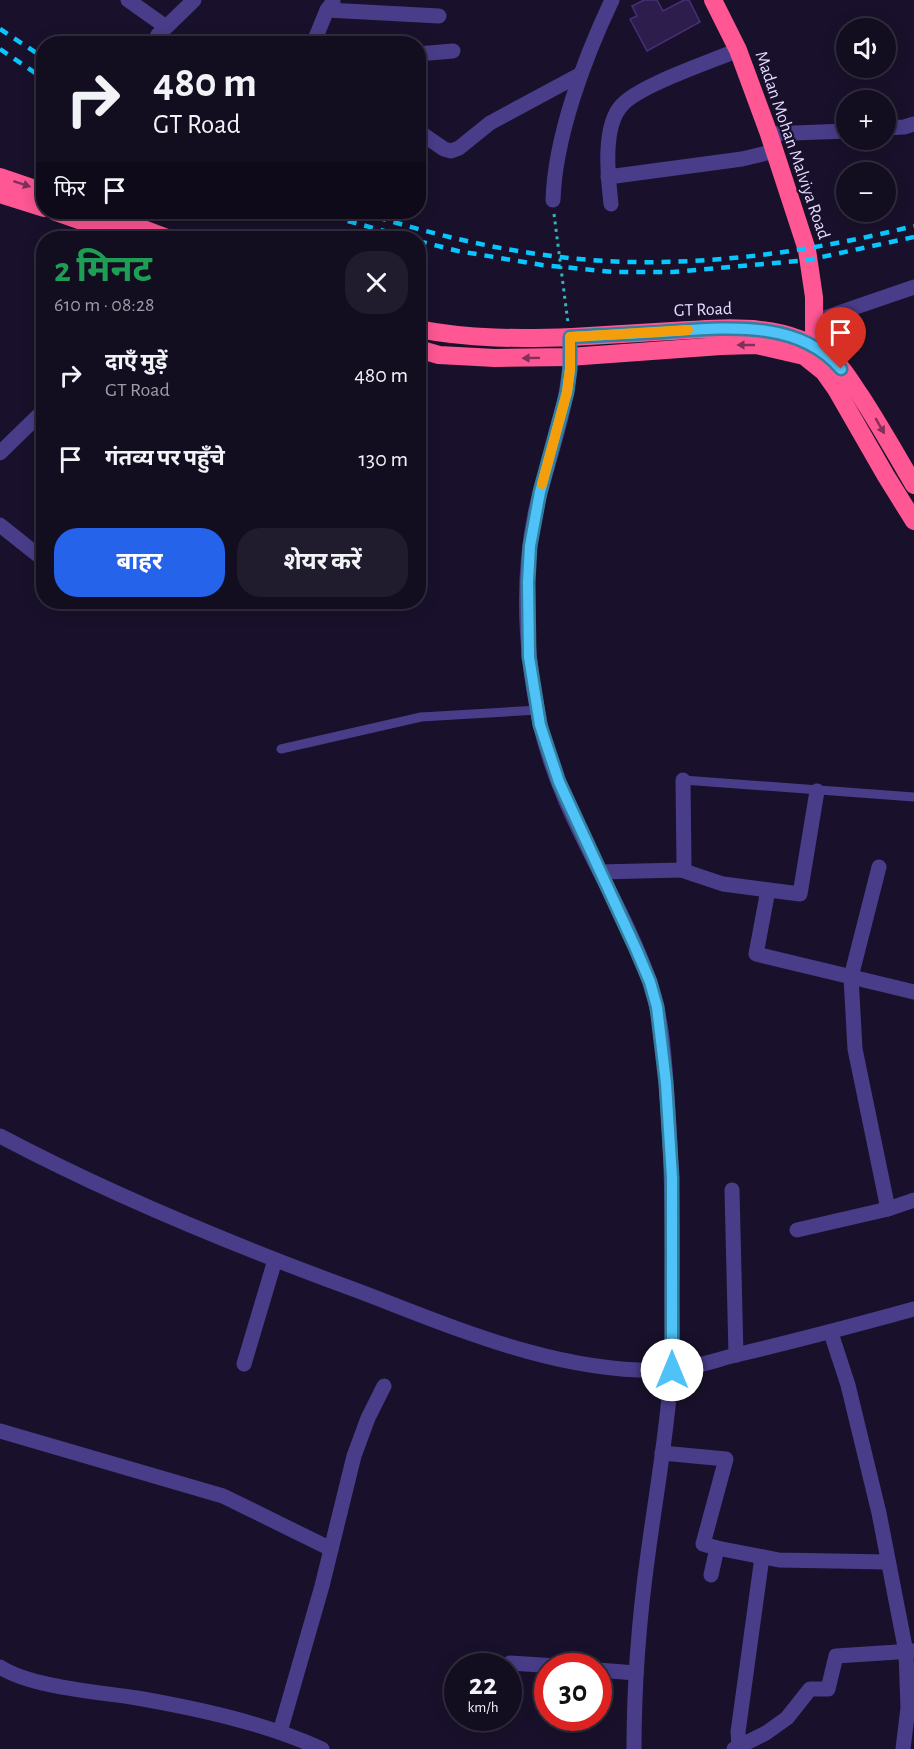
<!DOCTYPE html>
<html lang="hi">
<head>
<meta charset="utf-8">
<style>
  body { margin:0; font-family:"Alegreya Sans","Noto Sans Devanagari",sans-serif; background:#201b2d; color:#f1f3f6; height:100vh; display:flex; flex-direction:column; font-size:22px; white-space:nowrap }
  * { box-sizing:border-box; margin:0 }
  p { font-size:20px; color:#9d9ca5 }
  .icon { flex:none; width:33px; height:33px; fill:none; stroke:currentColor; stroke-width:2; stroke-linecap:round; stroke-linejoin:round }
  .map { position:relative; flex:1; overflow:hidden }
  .sheet { position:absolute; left:36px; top:231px; width:390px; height:378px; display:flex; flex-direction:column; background:#130d20; border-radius:24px; box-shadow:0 3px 15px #0003,0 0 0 2px #322d3e }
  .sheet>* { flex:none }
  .top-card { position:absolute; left:36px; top:36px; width:390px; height:183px; border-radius:24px; box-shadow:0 3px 15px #0003,0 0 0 2px #322d3e; background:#130d20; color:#f1f3f6; overflow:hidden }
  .tools { position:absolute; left:836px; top:18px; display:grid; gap:12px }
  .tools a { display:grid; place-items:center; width:60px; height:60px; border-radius:50%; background:#130d20; box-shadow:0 3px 15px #0003,0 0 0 2px #322d3e; font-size:30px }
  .speed { position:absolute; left:444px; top:1653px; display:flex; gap:12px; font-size:30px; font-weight:700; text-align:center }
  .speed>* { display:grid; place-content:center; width:78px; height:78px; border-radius:50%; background:#130d20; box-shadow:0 3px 15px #0003,0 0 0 2px #322d3e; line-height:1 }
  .speed small { font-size:15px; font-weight:400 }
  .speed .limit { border:9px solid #d22; background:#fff; color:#111 }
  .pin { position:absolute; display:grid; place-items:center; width:51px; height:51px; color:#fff; margin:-62px -26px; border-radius:50% 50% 50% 0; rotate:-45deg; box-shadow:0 0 6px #0007 }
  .pin .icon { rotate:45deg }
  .me { position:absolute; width:66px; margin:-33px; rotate:0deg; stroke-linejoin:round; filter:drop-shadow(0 0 4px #0008) }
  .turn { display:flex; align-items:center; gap:21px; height:126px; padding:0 18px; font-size:27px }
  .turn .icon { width:78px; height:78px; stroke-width:2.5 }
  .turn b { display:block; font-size:42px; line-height:51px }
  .then { display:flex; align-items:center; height:57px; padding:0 18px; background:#0003; gap:12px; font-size:22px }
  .round { display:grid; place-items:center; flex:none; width:63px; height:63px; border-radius:24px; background:#201b2d }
  .overview { display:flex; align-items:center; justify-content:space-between; height:102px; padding:0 18px }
  h1 { font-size:36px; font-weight:700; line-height:45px; color:#1e9e55 }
  .button { display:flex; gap:12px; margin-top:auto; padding:12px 18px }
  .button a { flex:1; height:69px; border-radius:24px; background:#2563eb; color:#fff; font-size:24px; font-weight:700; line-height:69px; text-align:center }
  .button a+a { background:#201b2d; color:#f1f3f6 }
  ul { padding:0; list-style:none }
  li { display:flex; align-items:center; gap:18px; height:84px; padding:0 18px }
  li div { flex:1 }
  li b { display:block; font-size:22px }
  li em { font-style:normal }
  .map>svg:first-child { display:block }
  .building { fill:#2d1d4c; stroke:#472f78; stroke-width:1.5 }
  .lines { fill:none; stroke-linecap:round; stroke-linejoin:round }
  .path { stroke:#31b5be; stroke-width:3; stroke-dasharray:3 4.5; stroke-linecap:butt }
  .lane { stroke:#493d8a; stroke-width:9 }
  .street { stroke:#493d8a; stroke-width:15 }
  .highway { stroke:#fe5793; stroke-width:18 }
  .rail { stroke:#08c7fe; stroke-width:4.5; stroke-dasharray:9 8; stroke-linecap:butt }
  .oneway { fill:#80305a }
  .route-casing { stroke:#337fa1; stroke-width:15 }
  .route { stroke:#4fc3f7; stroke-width:10 }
  .slow { stroke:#f59e0b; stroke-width:10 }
  .labels { text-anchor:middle; stroke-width:4.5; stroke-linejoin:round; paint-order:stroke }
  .street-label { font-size:18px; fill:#e4dcff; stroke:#19112b }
</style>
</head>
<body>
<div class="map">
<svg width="914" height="1749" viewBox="0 0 914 1749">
  <rect width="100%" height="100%" fill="#19112b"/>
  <path class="building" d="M 644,0 L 657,0 L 663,11 L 684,0 L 689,0 L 700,22 L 647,51 L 630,19 L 637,16 L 632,6 Z"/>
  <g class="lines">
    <path class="path" d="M 554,214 L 568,323"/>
    <g class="lane">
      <path d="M 281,749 L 421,717 L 538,710"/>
      <path d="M 683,780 L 914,797"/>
    </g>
    <g class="street">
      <path d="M 128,0 L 166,27"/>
      <path d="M 327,10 L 439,16"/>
      <path d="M 153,44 L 158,35 L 194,0"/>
      <path d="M 313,44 L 327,10 L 333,2"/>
      <path d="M 418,54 L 453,51"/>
      <path d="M 885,128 L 904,127 L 914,124"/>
      <path d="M 418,131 L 444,149 L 451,151 L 459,148 L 490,123 L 581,74"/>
      <path d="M 769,134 L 846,131"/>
      <path d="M 608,177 L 742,159 L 775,151"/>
      <path d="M 553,200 C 555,136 585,57 612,0"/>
      <path d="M 611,204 C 608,177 602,126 622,105 C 640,85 710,62 738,50"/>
      <path d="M 815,321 L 914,287"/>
      <path d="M 570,337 C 569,349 571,361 569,373 C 564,421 545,467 535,514 C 521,582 526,656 540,723 C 560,816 620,895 650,983 C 661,1016 664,1050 666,1083 C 672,1154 673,1224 672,1294 C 672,1320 673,1347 671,1374 C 667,1434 656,1494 648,1554 C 639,1619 634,1683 634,1749"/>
      <path d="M 0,453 L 44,410"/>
      <path d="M 0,525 L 44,560"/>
      <path d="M 879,867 L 851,977 L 855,1049 L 888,1209"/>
      <path d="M 681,870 L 723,884 L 800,894 L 817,791"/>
      <path d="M 600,872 L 681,870 L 684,865 L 683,780"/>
      <path d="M 768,890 L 756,954 L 914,992"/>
      <path d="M 0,1136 C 115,1197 238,1247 361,1292 C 458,1329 562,1375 669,1370 C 692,1369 718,1359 740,1354 C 799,1340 856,1325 914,1309"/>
      <path d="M 732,1190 L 736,1355"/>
      <path d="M 797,1230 L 888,1209 L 914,1200"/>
      <path d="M 831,1333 L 848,1385 L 879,1513 L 906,1652 L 908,1708 L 903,1749"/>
      <path d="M 244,1364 L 275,1260"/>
      <path d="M 0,1431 L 223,1496 L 331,1549"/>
      <path d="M 662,1453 L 726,1459 L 703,1544 L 717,1548 L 711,1575"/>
      <path d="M 717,1548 L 779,1560 L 888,1562"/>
      <path d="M 510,1663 L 557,1666"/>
      <path d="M 0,1667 C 31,1687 99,1692 137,1698 C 200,1709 264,1723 322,1749"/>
      <path d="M 598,1670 L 636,1673"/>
      <path d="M 280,1732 L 322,1586 L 354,1456 L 368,1418 L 384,1386"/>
      <path d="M 739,1746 L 738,1732 L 762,1557"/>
      <path d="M 734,1749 L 766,1733 L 787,1718 L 810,1689 L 828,1689 L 836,1656 L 913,1651"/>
    </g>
    <g class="highway">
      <path d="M 713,0 L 738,50 L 769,134 L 807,250 L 814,297 L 814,345"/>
      <path d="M 0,177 L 44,192"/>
      <path d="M 0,194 L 44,208"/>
      <path d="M 56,212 L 130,238"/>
      <path d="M 98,212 L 167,238"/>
      <path d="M 418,329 C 469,339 521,339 572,337 C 605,335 639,333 672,331 C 724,328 786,321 829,356 C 842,366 851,382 860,395 C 879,424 896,454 914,485"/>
      <path d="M 418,349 L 439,355 L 495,358 L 569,357 L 721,346 L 756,345 L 804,356 L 824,372 L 836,389 L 886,476 L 914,521"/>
    </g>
    <g class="rail">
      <path d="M 0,29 L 44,58"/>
      <path d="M 0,49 L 44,79"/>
      <path d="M 315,212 L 410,238"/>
      <path d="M 361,212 C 423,232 488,248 552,256 C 673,272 797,255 914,226"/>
      <path d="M 418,241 L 458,251 L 542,265 L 613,272 L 673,272 L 808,260 L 914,237"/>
    </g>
  </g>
  <defs><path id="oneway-solid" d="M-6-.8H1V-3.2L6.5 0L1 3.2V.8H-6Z" transform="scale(1.5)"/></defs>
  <g class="oneway">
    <use href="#oneway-solid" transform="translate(22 184) rotate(18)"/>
    <use href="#oneway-solid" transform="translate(746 345) rotate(180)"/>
    <use href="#oneway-solid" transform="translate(531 358) rotate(179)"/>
    <use href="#oneway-solid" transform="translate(880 426) rotate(60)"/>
  </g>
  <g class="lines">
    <defs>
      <path id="route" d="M 672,1370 L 672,1178 L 666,1083 L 657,1007 L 650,982 L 636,949 L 559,782 L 540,725 L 529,657 L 528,582 L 530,546 L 540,492 L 567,392 L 570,369 L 570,337 C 600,335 631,334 662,332 C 722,328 798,318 841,369"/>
    </defs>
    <use href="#route" class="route-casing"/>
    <use href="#route" class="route"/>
    <path class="slow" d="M 542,484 L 567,392 L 570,369 L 570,337 L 688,330"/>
  </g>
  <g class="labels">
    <g class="street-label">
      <text transform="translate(793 145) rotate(71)" y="6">Madan Mohan Malviya Road</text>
      <text transform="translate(703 309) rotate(-2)" y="6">GT Road</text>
    </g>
  </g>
</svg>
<div class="tools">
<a><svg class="icon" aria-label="sound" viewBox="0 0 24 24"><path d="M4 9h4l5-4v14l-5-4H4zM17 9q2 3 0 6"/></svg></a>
<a>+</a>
<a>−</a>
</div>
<div class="speed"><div>22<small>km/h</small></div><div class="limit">30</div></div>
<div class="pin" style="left:841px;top:369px;background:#d93025"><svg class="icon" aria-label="arrive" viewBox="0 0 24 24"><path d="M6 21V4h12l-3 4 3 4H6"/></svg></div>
<svg class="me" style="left:672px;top:1370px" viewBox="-20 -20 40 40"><circle r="19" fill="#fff"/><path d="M0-13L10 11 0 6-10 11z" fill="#4fc3f7"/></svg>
<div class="top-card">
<div class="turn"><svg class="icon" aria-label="right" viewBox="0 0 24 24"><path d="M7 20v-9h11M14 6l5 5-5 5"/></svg><div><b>480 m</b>GT Road</div></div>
<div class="then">फिर<svg class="icon" aria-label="arrive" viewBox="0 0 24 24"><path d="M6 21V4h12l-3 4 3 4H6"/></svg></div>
</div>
<section class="sheet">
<div class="overview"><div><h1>2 मिनट</h1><p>610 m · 08:28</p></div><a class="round"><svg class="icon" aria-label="close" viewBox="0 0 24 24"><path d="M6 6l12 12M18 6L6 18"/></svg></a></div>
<ul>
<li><svg class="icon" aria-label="right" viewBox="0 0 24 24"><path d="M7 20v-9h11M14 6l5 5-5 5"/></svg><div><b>दाएँ मुड़ें</b><p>GT Road</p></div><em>480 m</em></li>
<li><svg class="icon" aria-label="arrive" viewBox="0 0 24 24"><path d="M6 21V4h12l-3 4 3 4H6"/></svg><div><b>गंतव्य पर पहुँचे</b></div><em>130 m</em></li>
</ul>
<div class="button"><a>बाहर</a><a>शेयर करें</a></div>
</section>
</div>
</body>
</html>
